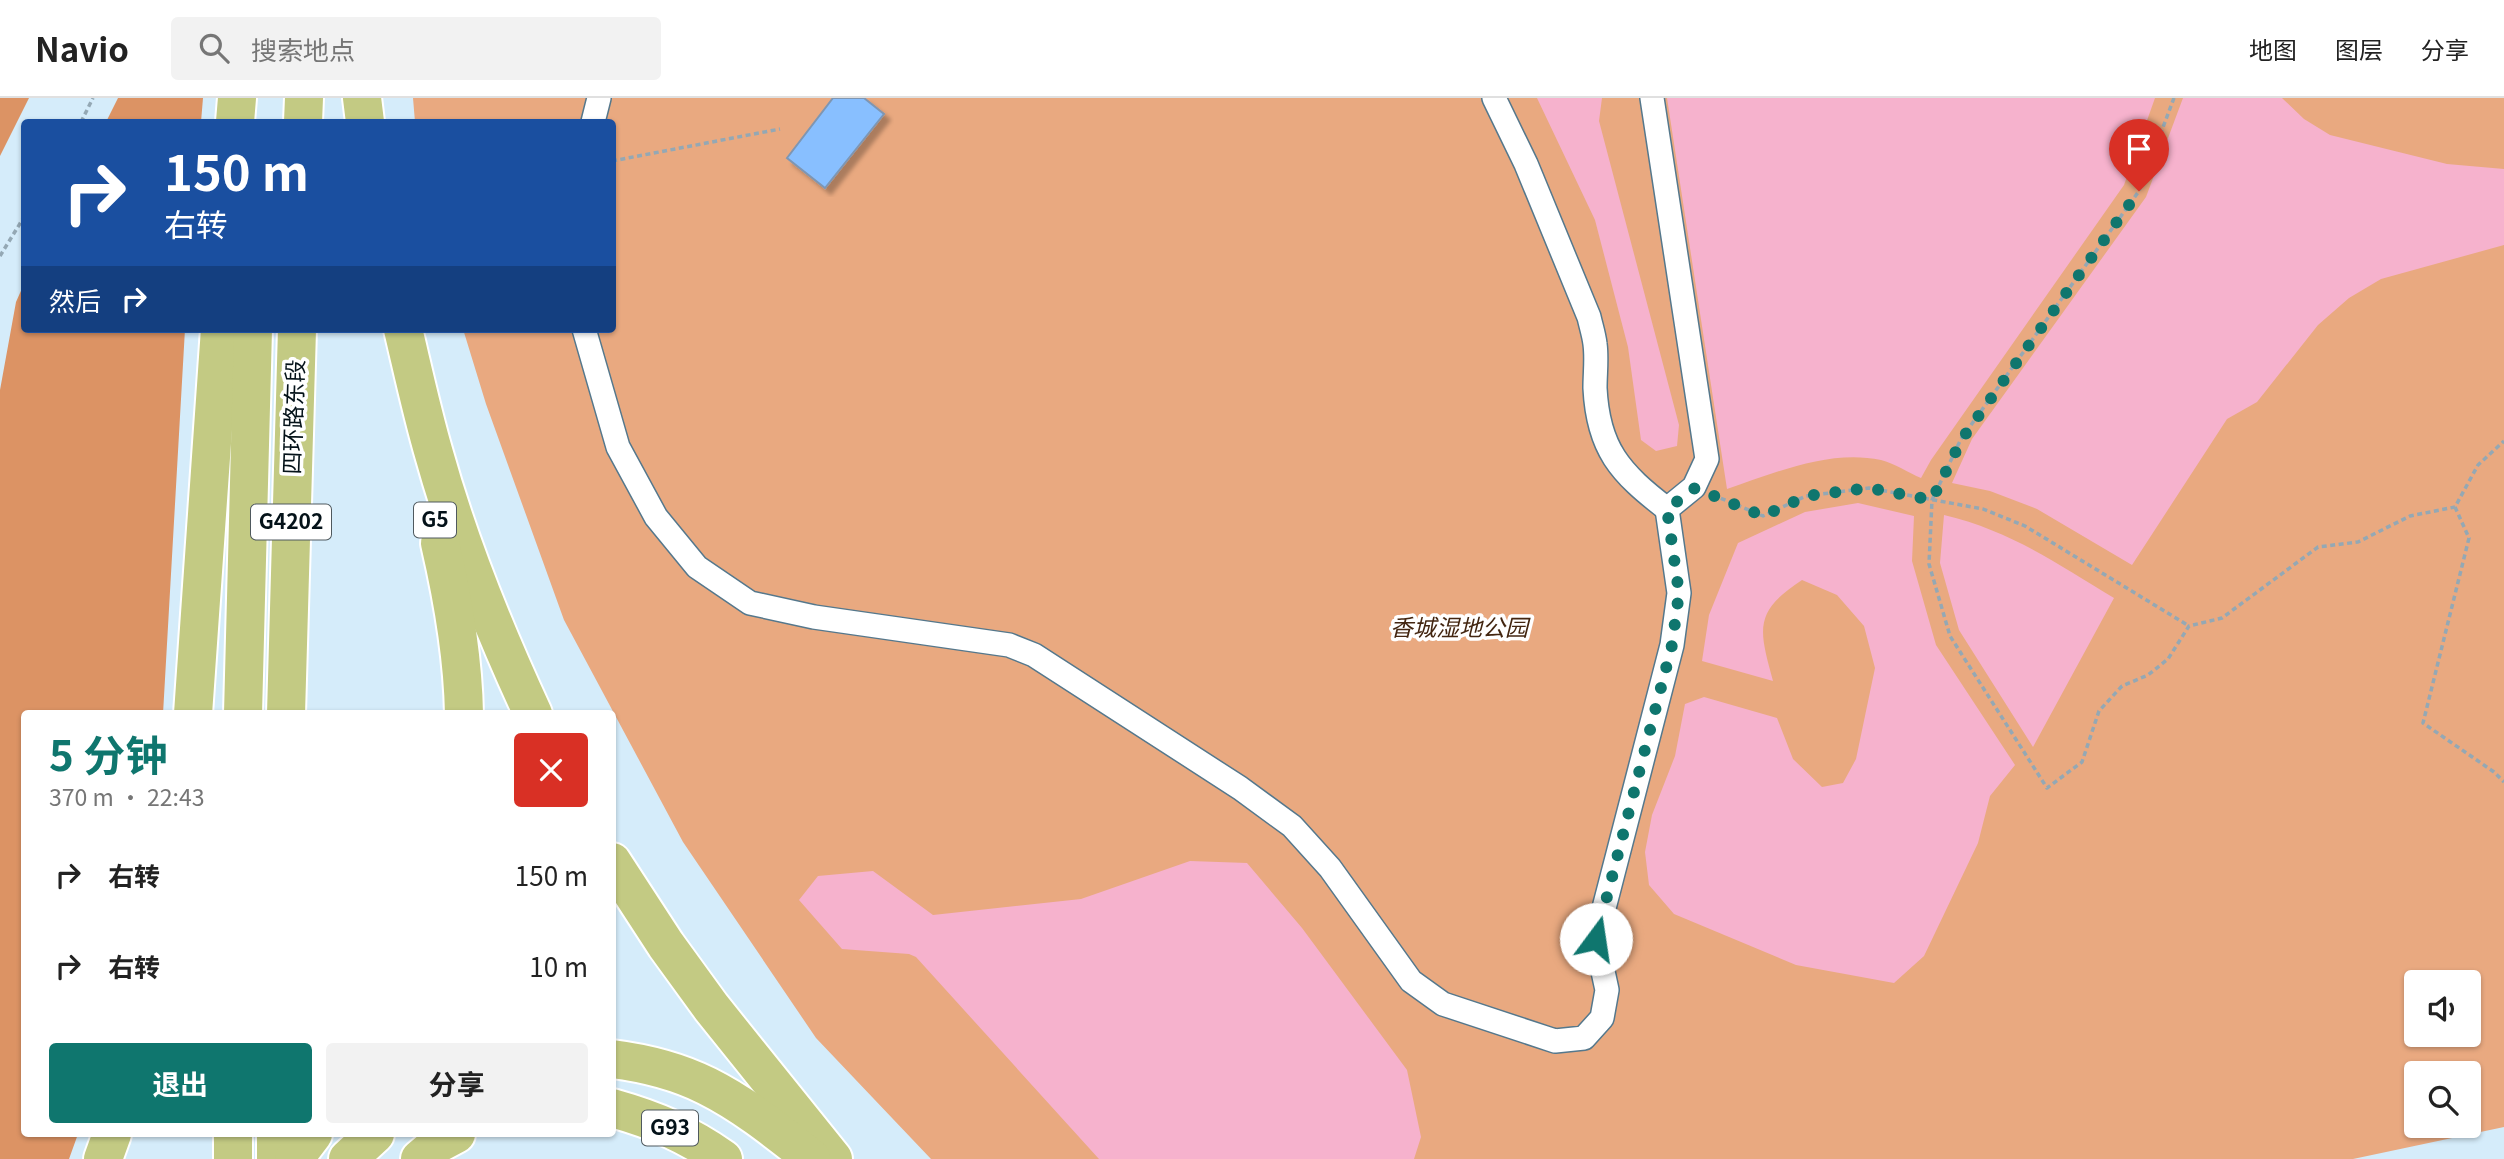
<!DOCTYPE html>
<html lang="zh">
<head>
<meta charset="utf-8">
<style>
  body { margin:0; font-family:Georgia,"Noto Sans SC",serif; background:#f2f2f2; color:#222; height:100vh; display:flex; flex-direction:column; font-size:26px; white-space:nowrap }
  * { box-sizing:border-box; margin:0 }
  p { font-size:23px; color:#767676 }
  .icon { flex:none; width:38px; height:38px; fill:none; stroke:currentColor; stroke-width:2; stroke-linecap:round; stroke-linejoin:round }
  .map { position:relative; flex:1; overflow:hidden }
  .details { position:absolute; left:21px; top:612px; width:595px; height:427px; display:flex; flex-direction:column; background:#fff; border-radius:7px; box-shadow:0 2px 5px #0004 }
  .details>* { flex:none }
  .banner { position:absolute; left:21px; top:21px; width:595px; height:214px; border-radius:7px; box-shadow:0 2px 5px #0004; background:#1a4fa0; color:#fff; overflow:hidden }
  .controls { position:absolute; left:2404px; top:872px; display:grid; gap:14px }
  .controls a { display:grid; place-items:center; width:77px; height:77px; border-radius:7px; background:#fff; box-shadow:0 2px 5px #0004; font-size:35px }
  .pin { position:absolute; display:grid; place-items:center; width:60px; height:60px; color:#fff; margin:-72px -30px; border-radius:50% 50% 50% 0; rotate:-45deg; box-shadow:0 0 7px #0007 }
  .pin .icon { rotate:45deg }
  .me { position:absolute; width:77px; margin:-38px; rotate:14deg; stroke-linejoin:round; filter:drop-shadow(0 0 5px #0008) }
  .turn { display:flex; align-items:center; gap:24px; height:147px; padding:0 28px; font-size:32px }
  .turn .icon { width:91px; height:91px; stroke-width:2.5 }
  .turn b { display:block; font-size:49px; line-height:60px }
  .then { display:flex; align-items:center; height:66px; padding:0 28px; background:#0003; gap:14px; font-size:26px }
  .round { display:grid; place-items:center; flex:none; width:74px; height:74px; border-radius:7px; background:#f2f2f2 }
  .head { display:flex; align-items:center; justify-content:space-between; height:119px; padding:0 28px }
  h1 { font-size:42px; font-weight:700; line-height:52px; color:#0f766e }
  .action { display:flex; gap:14px; margin-top:auto; padding:14px 28px }
  .action a { flex:1; height:80px; border-radius:7px; background:#0f766e; color:#fff; font-size:28px; font-weight:700; line-height:80px; text-align:center }
  .action a+a { background:#f2f2f2; color:#222 }
  ul { padding:0; list-style:none }
  li { display:flex; align-items:center; gap:21px; height:91px; padding:0 28px }
  li div { flex:1 }
  li b { display:block; font-size:26px }
  li em { font-style:normal }
  header { display:flex; align-items:center; gap:42px; box-sizing:border-box; height:98px; padding:0 35px; background:#fff; border-bottom:2px solid #e0e0e0 }
  header strong { font-size:33px }
  nav { display:flex; gap:38px; margin-inline-start:auto; font-size:24px }
  .search { width:490px; height:63px; background:#f2f2f2; display:flex; align-items:center; gap:18px; box-sizing:border-box; padding:0 24px; border-radius:7px; color:#767676; font-size:26px }
  .map>svg:first-child { display:block }
  .green { fill:#e9a980; fill-rule:evenodd }
  .forest { fill:#dc9364 }
  .water { fill:#f6b2cd }
  .building { fill:#88bfff; stroke:#7e96b3; stroke-width:2; filter:url(#shadow) }
  .lines { fill:none; stroke-linecap:round; stroke-linejoin:round }
  .street-casing { stroke:#55788c; stroke-width:26 }
  .highway-casing { stroke:#fff; stroke-width:42 }
  .path { stroke:#94a8b4; stroke-width:3.5; stroke-dasharray:5 3.5; stroke-linecap:butt }
  .street { stroke:#fff; stroke-width:23 }
  .highway { stroke:#c3ca83; stroke-width:38 }
  .route { stroke:#0f766e; stroke-width:12; stroke-dasharray:0 21.6 }
  .labels { text-anchor:middle; stroke-width:7; stroke-linejoin:round; paint-order:stroke }
  .shield { fill:#fff; stroke:#4f595e; stroke-width:2 }
  .shield-label { font-size:21px; font-weight:bold; fill:#041219 }
  .street-label { font-size:23px; fill:#041219; stroke:#fff }
  .park-label { font-size:23px; font-style:italic; fill:#432611; stroke:#fff }
</style>
</head>
<body>
<header>
<strong>Navio</strong>
<div class="search"><svg class="icon" aria-label="search" viewBox="0 0 24 24"><circle cx="10" cy="10" r="6"/><path d="M15 15l6 6"/></svg>搜索地点</div>
<nav><a>地图</a><a>图层</a><a>分享</a></nav>
</header>
<div class="map">
<svg width="2504" height="1061" viewBox="0 0 2504 1061">
  <defs>
    <filter id="shadow"><feDropShadow dx="6" dy="6" stdDeviation="2" flood-color="#0004"/></filter>
  </defs>
  <rect width="100%" height="100%" fill="#d5ecfa"/>
  <path class="green" d="M 413,0 L 2504,0 L 2504,1029 L 2353,1061 L 931,1061 L 816,940 L 683,744 L 564,522 L 486,306 L 463,231 L 612,231 L 612,24 L 415,24 ZM 2417,884 L 2469,884 L 2469,936 L 2417,936 ZM 2417,975 L 2469,975 L 2469,1027 L 2417,1027 Z"/>
  <g class="forest">
    <path d="M 0,0 L 29,0 L 0,58 Z"/>
    <path d="M 118,0 L 203,0 L 201,24 L 106,24 Z"/>
    <path d="M 24,186 L 24,231 L 185,231 L 163,616 L 24,616 L 24,1036 L 78,1036 L 69,1061 L 0,1061 L 0,292 L 16,204 Z"/>
  </g>
  <g class="water">
    <path d="M 1537,0 L 1602,0 L 1599,23 L 1679,327 L 1677,348 L 1656,353 L 1641,342 L 1628,249 L 1595,122 Z"/>
    <path d="M 1667,0 L 2155,0 L 2124,87 L 1931,362 L 1921,380 C 1909,375 1894,365 1881,362 C 1829,351 1775,375 1727,391 Z"/>
    <path d="M 2183,0 L 2282,0 L 2304,21 L 2330,37 L 2447,66 L 2504,71 L 2504,147 L 2381,181 L 2349,200 L 2318,227 L 2257,304 L 2227,321 L 2132,467 L 2037,411 L 1990,393 L 1952,385 L 1972,341 L 2146,99 Z"/>
    <path d="M 1858,405 L 1914,418 L 1912,463 L 1936,547 L 2015,667 L 1990,698 L 1978,745 L 1924,858 L 1894,885 L 1796,867 L 1674,816 L 1649,787 L 1645,754 L 1652,717 L 1675,658 L 1685,606 L 1704,599 L 1777,620 L 1793,661 L 1822,689 L 1843,685 L 1856,661 L 1875,570 L 1864,528 L 1837,497 L 1802,482 C 1753,514 1759,531 1773,583 L 1702,563 L 1709,517 L 1738,445 L 1805,414 Z"/>
    <path d="M 1944,417 C 2011,433 2056,465 2114,500 L 2033,649 L 1959,532 L 1940,465 Z"/>
    <path d="M 1190,763 L 1247,765 L 1302,830 L 1407,972 L 1421,1039 L 1414,1061 L 1099,1061 L 916,859 L 909,856 L 842,851 L 799,802 L 818,778 L 873,773 L 933,817 L 1081,801 Z"/>
  </g>
  <path class="building" d="M 833,0 L 864,0 L 884,16 L 825,90 L 787,60 Z"/>
  <g class="lines">
    <defs>
      <g id="street">
        <path d="M 1494,0 L 1526,66 L 1589,219 C 1591,228 1594,237 1595,246 C 1597,260 1595,275 1595,290 C 1598,351 1620,375 1667,411"/>
        <path d="M 593,24 L 599,0"/>
        <path d="M 584,231 L 618,349 L 656,419 L 697,469 L 750,505 L 814,519 L 1009,547 L 1034,557 L 1240,690 L 1292,728 L 1330,770 L 1411,883 L 1443,906 L 1555,943 L 1584,940 L 1602,920 L 1607,892 L 1596,841 L 1672,547 L 1679,495 L 1667,411 L 1694,389 L 1707,361 L 1652,0"/>
      </g>
      <g id="highway">
        <path d="M 362,0 L 365,24"/>
        <path d="M 235,24 L 237,0"/>
        <path d="M 303,24 L 304,0"/>
        <path d="M 403,231 C 413,273 422,315 434,356 C 459,446 494,532 533,616"/>
        <path d="M 440,445 C 453,501 463,559 464,616"/>
        <path d="M 193,616 L 220,231"/>
        <path d="M 243,616 L 253,231"/>
        <path d="M 286,616 L 297,231"/>
        <path d="M 612,764 L 666,847 L 711,909 L 833,1061"/>
        <path d="M 612,961 C 644,965 679,974 707,988 C 745,1007 778,1034 811,1060"/>
        <path d="M 612,1010 C 655,1022 687,1036 723,1061"/>
        <path d="M 103,1061 L 112,1036"/>
        <path d="M 233,1061 L 233,1036"/>
        <path d="M 276,1061 L 276,1036"/>
        <path d="M 294,1061 L 313,1036"/>
        <path d="M 348,1061 L 375,1036"/>
        <path d="M 420,1061 L 439,1045 L 456,1036"/>
      </g>
    </defs>
    <use href="#street" class="street-casing"/>
    <use href="#highway" class="highway-casing"/>
    <g class="path">
      <path d="M 2174,0 L 2139,93 L 1961,341 L 1932,402 L 1929,466 L 1950,538 L 2047,690 L 2082,664 L 2099,613 L 2122,588 L 2148,577 L 2168,561 L 2189,528 L 2222,520 L 2318,449 L 2358,444 L 2410,418 L 2455,409 L 2478,367 L 2504,343"/>
      <path d="M 81,24 L 93,0"/>
      <path d="M 612,63 L 780,31"/>
      <path d="M 0,158 L 24,119"/>
      <path d="M 1713,397 L 1763,418 L 1806,398 L 1869,390 L 1983,411 L 2025,428 L 2189,528"/>
      <path d="M 2455,409 L 2469,440 L 2423,625 L 2494,674 L 2504,684"/>
    </g>
    <use href="#street" class="street"/>
    <use href="#highway" class="highway"/>
  </g>
  <g class="lines">
    <path class="route" d="M 1596,841 L 1672,547 L 1679,495 L 1667,411 L 1695,390 L 1763,418 L 1807,398 L 1869,390 L 1932,402 L 1962,341 L 2139,93"/>
  </g>
  <g class="labels">
    <g class="shield">
      <rect x="414" y="404.5" width="42" height="35" rx="5"/>
      <rect x="251" y="406.5" width="80" height="35" rx="5"/>
      <rect x="642" y="1012.5" width="56" height="35" rx="5"/>
    </g>
    <g class="shield-label">
      <text x="435" y="429">G5</text>
      <text x="291" y="431">G4202</text>
      <text x="670" y="1037">G93</text>
    </g>
    <g class="street-label">
      <text transform="translate(294 319) rotate(-88)" y="8">四环路东段</text>
    </g>
    <g class="park-label">
      <text x="1459" y="538">香城湿地公园</text>
    </g>
  </g>
</svg>
<div class="controls">
<a><svg class="icon" aria-label="sound" viewBox="0 0 24 24"><path d="M4 9h4l5-4v14l-5-4H4zM17 9q2 3 0 6"/></svg></a>
<a><svg class="icon" aria-label="search" viewBox="0 0 24 24"><circle cx="10" cy="10" r="6"/><path d="M15 15l6 6"/></svg></a>
</div>
<div class="pin" style="left:2139px;top:93px;background:#d93025"><svg class="icon" aria-label="arrive" viewBox="0 0 24 24"><path d="M6 21V4h12l-3 4 3 4H6"/></svg></div>
<svg class="me" style="left:1596px;top:841px" viewBox="-20 -20 40 40"><circle r="19" fill="#fff"/><path d="M0-13L10 11 0 6-10 11z" fill="#0f766e"/></svg>
<div class="banner">
<div class="turn"><svg class="icon" aria-label="right" viewBox="0 0 24 24"><path d="M7 20v-9h11M14 6l5 5-5 5"/></svg><div><b>150 m</b>右转</div></div>
<div class="then">然后<svg class="icon" aria-label="right" viewBox="0 0 24 24"><path d="M7 20v-9h11M14 6l5 5-5 5"/></svg></div>
</div>
<section class="details">
<div class="head"><div><h1>5 分钟</h1><p>370 m · 22:43</p></div><a class="round" style="background:#d93025;color:#fff"><svg class="icon" aria-label="close" viewBox="0 0 24 24"><path d="M6 6l12 12M18 6L6 18"/></svg></a></div>
<ul>
<li><svg class="icon" aria-label="right" viewBox="0 0 24 24"><path d="M7 20v-9h11M14 6l5 5-5 5"/></svg><div><b>右转</b></div><em>150 m</em></li>
<li><svg class="icon" aria-label="right" viewBox="0 0 24 24"><path d="M7 20v-9h11M14 6l5 5-5 5"/></svg><div><b>右转</b></div><em>10 m</em></li>
</ul>
<div class="action"><a>退出</a><a>分享</a></div>
</section>
</div>
</body>
</html>
